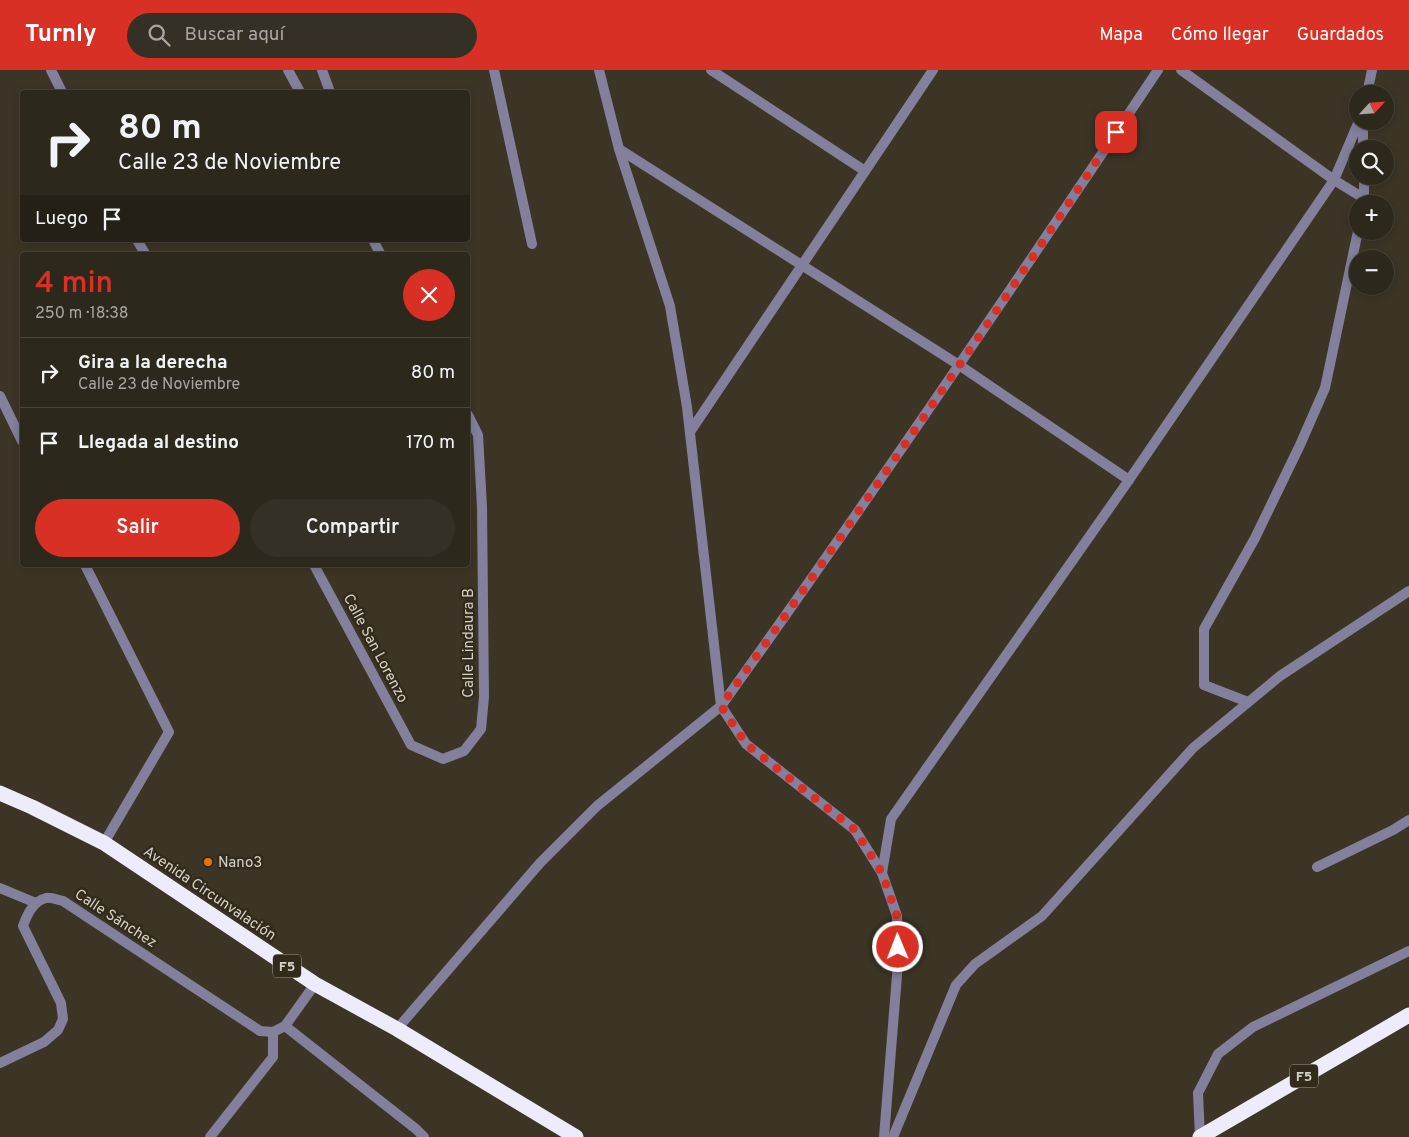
<!DOCTYPE html>
<html lang="es">
<head>
<meta charset="utf-8">
<style>
  body { margin:0; font-family:Overpass,sans-serif; background:#353025; color:#f1f3f6; height:100vh; display:flex; flex-direction:column; font-size:19px; white-space:nowrap }
  * { box-sizing:border-box; margin:0 }
  p { font-size:16px; color:#a7a6a3 }
  .icon { flex:none; width:28px; height:28px; fill:none; stroke:currentColor; stroke-width:2; stroke-linecap:round; stroke-linejoin:round }
  .map { position:relative; flex:1; overflow:hidden }
  .panel { position:absolute; left:20px; top:182px; width:450px; height:315px; display:flex; flex-direction:column; background:#2d281c; border-radius:5px; box-shadow:0 2px 8px #0003,0 0 0 1px #48443b }
  .panel>* { flex:none }
  .guide { position:absolute; left:20px; top:20px; width:450px; height:152px; border-radius:5px; box-shadow:0 2px 8px #0003,0 0 0 1px #48443b; background:#2d281c; color:#f1f3f6; overflow:hidden }
  .needle { width:32px; rotate:64deg }
  .fabs { position:absolute; left:1349px; top:15px; display:grid; gap:10px }
  .fabs a { display:grid; place-items:center; width:45px; height:45px; border-radius:50%; background:#2d281c; box-shadow:0 2px 8px #0003,0 0 0 1px #48443b; font-size:25px }
  .pin { position:absolute; display:grid; place-items:center; width:42px; height:42px; color:#fff; margin:-21px; border-radius:10px; box-shadow:0 2px 8px #0006 }
  .me { position:absolute; width:55px; margin:-28px; rotate:359deg; stroke-linejoin:round; filter:drop-shadow(0 0 4px #0008) }
  .turn { display:flex; align-items:center; gap:18px; height:105px; padding:0 15px; font-size:22px }
  .turn .icon { width:65px; height:65px; stroke-width:2.5 }
  .turn b { display:block; font-size:35px; line-height:42px }
  .then { display:flex; align-items:center; height:48px; padding:0 15px; background:#0003; gap:10px; font-size:19px }
  .round { display:grid; place-items:center; flex:none; width:52px; height:52px; border-radius:26px; background:#353025 }
  .summary { display:flex; align-items:center; justify-content:space-between; height:85px; padding:0 15px }
  h1 { font-size:30px; font-weight:600; line-height:38px; color:#d93025 }
  .action { display:flex; gap:10px; margin-top:auto; padding:10px 15px }
  .action a { flex:1; height:58px; border-radius:30px; background:#d93025; color:#fff; font-size:20px; font-weight:600; line-height:58px; text-align:center }
  .action a+a { background:#353025; color:#f1f3f6 }
  ul { padding:0; list-style:none }
  li { display:flex; align-items:center; gap:15px; height:70px; padding:0 15px; border-top:1px solid #48443b }
  li div { flex:1 }
  li b { display:block; font-size:19px }
  li em { font-style:normal }
  header { display:flex; align-items:center; gap:30px; box-sizing:border-box; height:70px; padding:0 25px; background:#d93025; color:#fff }
  header strong { font-size:24px }
  nav { display:flex; gap:28px; margin-inline-start:auto; font-size:18px }
  .search { width:350px; height:45px; background:#353025; display:flex; align-items:center; gap:12px; box-sizing:border-box; padding:0 18px; border-radius:28px; color:#a7a6a3; font-size:19px }
  .map>svg:first-child { display:block }
  .lines { fill:none; stroke-linecap:round; stroke-linejoin:round }
  .street { stroke:#837f9c; stroke-width:10 }
  .highway { stroke:#eeecfb; stroke-width:15 }
  .route { stroke:#d93025; stroke-width:9; stroke-dasharray:0 16.2 }
  .food-dot { fill:#e8710a; stroke:#322b1c; stroke-width:2 }
  .labels { text-anchor:middle; stroke-width:5; stroke-linejoin:round; paint-order:stroke }
  .shield { fill:#322b1c; stroke:#a59f94; stroke-width:1 }
  .shield-label { font-size:14px; font-weight:bold; fill:#d6d1c8 }
  .street-label { font-size:15px; fill:#d6d1c8; stroke:#322b1c }
  .poi-label { font-size:15px; fill:#d6d1c8; stroke:#322b1c; text-anchor:start }
</style>
</head>
<body>
<header>
<strong>Turnly</strong>
<div class="search"><svg class="icon" aria-label="search" viewBox="0 0 24 24"><circle cx="10" cy="10" r="6"/><path d="M15 15l6 6"/></svg>Buscar aquí</div>
<nav><a>Mapa</a><a>Cómo llegar</a><a>Guardados</a></nav>
</header>
<div class="map">
<svg width="1409" height="1067" viewBox="0 0 1409 1067">
  <rect width="100%" height="100%" fill="#3c3526"/>
  <g class="lines">
    <g class="street">
      <path d="M 51,0 L 62,22"/>
      <path d="M 288,0 L 300,22"/>
      <path d="M 322,0 L 330,22"/>
      <path d="M 494,0 L 532,174"/>
      <path d="M 711,0 L 865,101"/>
      <path d="M 1181,0 L 1334,110 L 1365,129"/>
      <path d="M 1367,24 L 1372,0"/>
      <path d="M 1363,51 L 1363,79"/>
      <path d="M 619,79 L 959,295 L 1129,410"/>
      <path d="M 1364,133 L 1364,106"/>
      <path d="M 137,170 L 146,185"/>
      <path d="M 373,170 L 381,185"/>
      <path d="M 0,326 L 22,371"/>
      <path d="M 690,362 L 933,0"/>
      <path d="M 85,495 L 169,662 L 104,773"/>
      <path d="M 314,495 L 411,675 L 443,689 L 464,681 L 481,659 L 484,627 L 482,437 L 478,365 L 468,345"/>
      <path d="M 1248,632 L 1204,615 L 1204,559 L 1255,468 L 1300,375 L 1325,318 L 1358,161"/>
      <path d="M 1317,797 L 1393,760 L 1409,750"/>
      <path d="M 882,803 L 891,749 L 1129,410 L 1334,110 L 1359,51"/>
      <path d="M 0,818 L 36,833"/>
      <path d="M 285,956 L 416,1059 L 424,1067"/>
      <path d="M 397,959 L 540,793 L 597,736 L 721,636 L 687,337 L 670,236 L 619,79 L 599,0"/>
      <path d="M 0,993 L 44,972 L 58,960 L 63,949 L 61,933 L 23,856 C 27,845 33,831 46,828 C 51,827 58,830 63,831 L 260,961 L 273,962 L 285,956 L 315,914"/>
      <path d="M 210,1067 L 273,987 L 273,962"/>
      <path d="M 884,1067 L 898,893 L 897,846 L 882,803 L 855,760 L 746,674 L 721,636 C 871,427 1015,214 1158,0"/>
      <path d="M 893,1067 L 956,915 L 975,894 L 1042,846 L 1193,678 L 1280,606 L 1409,521"/>
      <path d="M 1200,1067 L 1198,1023 L 1218,984 L 1253,957 L 1409,881"/>
    </g>
    <g class="highway">
      <path d="M 0,723 L 32,737 L 104,773 L 315,914 L 397,959 L 576,1067"/>
      <path d="M 1200,1067 L 1409,945"/>
    </g>
  </g>
  <g class="lines">
    <path class="route" d="M 898,877 L 897,846 L 882,803 L 855,760 L 746,674 L 721,636 C 856,447 988,256 1116,62"/>
  </g>
  <circle class="food-dot" cx="208" cy="792" r="5"/>
  <g class="labels">
    <g class="shield">
      <rect x="273" y="884.5" width="28" height="23" rx="4"/>
      <rect x="1290" y="994.5" width="28" height="23" rx="4"/>
    </g>
    <g class="shield-label">
      <text x="287" y="901">F5</text>
      <text x="1304" y="1011">F5</text>
    </g>
    <g class="street-label">
      <text transform="translate(468 573) rotate(-90)" y="5">Calle Lindaura B</text>
      <text transform="translate(376 578) rotate(62)" y="5">Calle San Lorenzo</text>
      <text transform="translate(210 823) rotate(34)" y="5">Avenida Circunvalación</text>
      <text transform="translate(116 848) rotate(33)" y="5">Calle Sánchez</text>
    </g>
    <g class="poi-label">
      <text x="218" y="797">Nano3</text>
    </g>
  </g>
</svg>
<div class="fabs">
<a><svg class="needle" viewBox="-14 -14 28 28"><path d="M0-13l5 13h-10z" fill="#e53935"/><path d="M0 13l5-13h-10z" fill="#a7a6a3"/></svg></a>
<a><svg class="icon" aria-label="search" viewBox="0 0 24 24"><circle cx="10" cy="10" r="6"/><path d="M15 15l6 6"/></svg></a>
<a>+</a>
<a>−</a>
</div>
<div class="pin" style="left:1116px;top:62px;background:#d93025"><svg class="icon" aria-label="arrive" viewBox="0 0 24 24"><path d="M6 21V4h12l-3 4 3 4H6"/></svg></div>
<svg class="me" style="left:898px;top:877px" viewBox="-20 -20 40 40"><circle r="17" fill="#d93025" stroke="#fff" stroke-width="3"/><path d="M0-11L8 9 0 5-8 9z" fill="#fff"/></svg>
<div class="guide">
<div class="turn"><svg class="icon" aria-label="right" viewBox="0 0 24 24"><path d="M7 20v-9h11M14 6l5 5-5 5"/></svg><div><b>80 m</b>Calle 23 de Noviembre</div></div>
<div class="then">Luego<svg class="icon" aria-label="arrive" viewBox="0 0 24 24"><path d="M6 21V4h12l-3 4 3 4H6"/></svg></div>
</div>
<section class="panel">
<div class="summary"><div><h1>4 min</h1><p>250 m · 18:38</p></div><a class="round" style="background:#d93025;color:#fff"><svg class="icon" aria-label="close" viewBox="0 0 24 24"><path d="M6 6l12 12M18 6L6 18"/></svg></a></div>
<ul>
<li><svg class="icon" aria-label="right" viewBox="0 0 24 24"><path d="M7 20v-9h11M14 6l5 5-5 5"/></svg><div><b>Gira a la derecha</b><p>Calle 23 de Noviembre</p></div><em>80 m</em></li>
<li><svg class="icon" aria-label="arrive" viewBox="0 0 24 24"><path d="M6 21V4h12l-3 4 3 4H6"/></svg><div><b>Llegada al destino</b></div><em>170 m</em></li>
</ul>
<div class="action"><a>Salir</a><a>Compartir</a></div>
</section>
</div>
</body>
</html>
